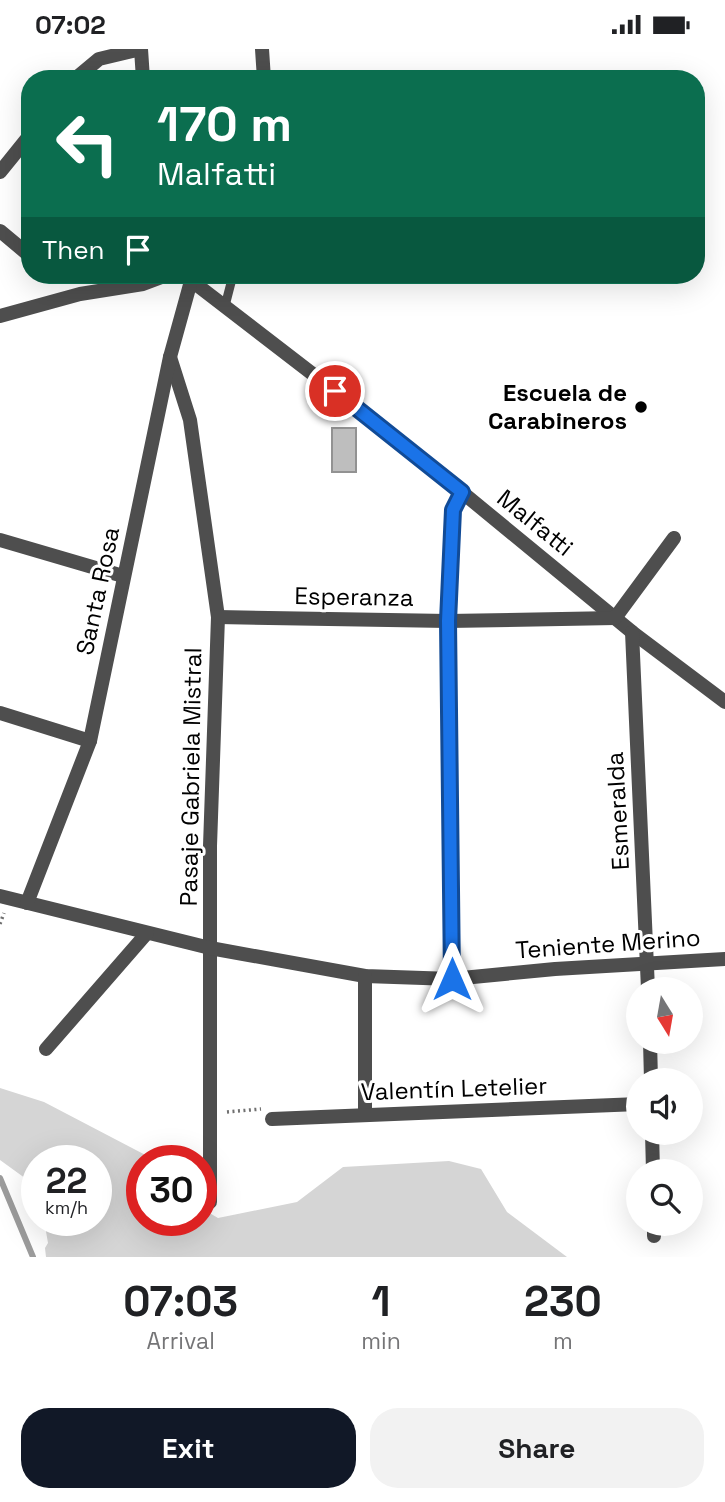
<!DOCTYPE html>
<html lang="en">
<head>
<meta charset="utf-8">
<style>
  body { margin:0; font-family:"Space Grotesk",sans-serif; background:#f2f2f2; color:#202124; height:100vh; display:flex; flex-direction:column; font-size:26px; white-space:nowrap }
  * { box-sizing:border-box; margin:0 }
  p { font-size:23px; color:#757577 }
  .icon { flex:none; width:38px; height:38px; fill:none; stroke:currentColor; stroke-width:2; stroke-linecap:round; stroke-linejoin:round }
  .map { position:relative; height:1208px; overflow:hidden }
  .side { display:flex; flex-direction:column; background:#fff; flex:1 }
  .side>* { flex:none }
  .top-card { position:absolute; left:21px; top:21px; width:684px; height:214px; border-radius:28px; box-shadow:0 7px 28px #0002; background:#0b6e4f; color:#fff; overflow:hidden }
  .needle { width:46px; rotate:169deg }
  .controls { position:absolute; left:626px; top:928px; display:grid; gap:14px }
  .controls a { display:grid; place-items:center; width:77px; height:77px; border-radius:50%; background:#fff; box-shadow:0 7px 28px #0002; font-size:35px }
  .speed { position:absolute; left:21px; top:1096px; display:flex; gap:14px; font-size:35px; font-weight:700; text-align:center }
  .speed>* { display:grid; place-content:center; width:91px; height:91px; border-radius:50%; background:#fff; box-shadow:0 7px 28px #0002; line-height:1 }
  .speed small { font-size:18px; font-weight:400 }
  .speed .limit { border:10px solid #d22; background:#fff; color:#111 }
  .pin { position:absolute; display:grid; place-items:center; width:60px; height:60px; color:#fff; margin:-30px; border:4px solid #fff; border-radius:50%; box-shadow:0 2px 7px #0007 }
  .me { position:absolute; width:77px; margin:-38px; rotate:0deg; stroke-linejoin:round; filter:drop-shadow(0 0 5px #0008) }
  .turn { display:flex; align-items:center; gap:24px; height:147px; padding:0 21px; font-size:32px }
  .turn .icon { width:91px; height:91px; stroke-width:2.5 }
  .turn b { display:block; font-size:49px; line-height:60px }
  .then { display:flex; align-items:center; height:66px; padding:0 21px; background:#0003; gap:14px; font-size:26px }
  .eta { display:flex; justify-content:space-evenly; align-items:center; height:119px; text-align:center }
  .eta b { font-size:42px; font-weight:700; line-height:49px }
  .primary-button { display:flex; gap:14px; margin-top:auto; padding:14px 21px }
  .primary-button a { flex:1; height:80px; border-radius:28px; background:#111827; color:#fff; font-size:28px; font-weight:700; line-height:80px; text-align:center }
  .primary-button a+a { background:#f2f2f2; color:#202124 }
  .status { display:flex; justify-content:space-between; align-items:center; height:49px; padding:0 35px; background:#fff; direction:ltr }
  .status svg { height:19px; fill:currentColor }
  .map>svg:first-child { display:block }
  .green { fill:#d5d5d5 }
  .lines { fill:none; stroke-linecap:round; stroke-linejoin:round }
  .stream { stroke:#9c9c9c; stroke-width:6 }
  .building { fill:#bebebe; stroke:#929292; stroke-width:2 }
  .path { stroke:#707070; stroke-width:3.5; stroke-dasharray:2 3.5; stroke-linecap:butt }
  .lane { stroke:#4e4e4e; stroke-width:9 }
  .street { stroke:#4e4e4e; stroke-width:14 }
  .route-casing { stroke:#114b97; stroke-width:18 }
  .route { stroke:#1a73e8; stroke-width:12 }
  .poi-dot { fill:#000; stroke:#fff; stroke-width:2.5 }
  .labels { text-anchor:middle; stroke-width:6; stroke-linejoin:round; paint-order:stroke }
  .poi-label { font-size:24px; font-weight:bold; fill:#000; stroke:#fff; text-anchor:end }
  .street-label { font-size:24px; fill:#000; stroke:#fff }
</style>
</head>
<body>
<div class="status"><b>07:02</b><svg viewBox="0 0 49 12"><path d="M0 12V9h3v3zM5 12V6h3v6zM10 12V3h3v9zM15 12V0h3v12zM26 1h20v11H26zM47 4h2v5h-2z"/></svg></div>
<div class="map">
<svg width="725" height="1208" viewBox="0 0 725 1208">
  <rect width="100%" height="100%" fill="#fff"/>
  <path class="green" d="M 0,1039 L 44,1053 L 155,1111 L 142,1111 L 142,1171 L 201,1171 L 201,1159 L 218,1169 L 297,1153 L 343,1118 L 449,1112 L 481,1120 L 507,1163 L 567,1208 L 46,1208 L 45,1199 L 48,1194 L 44,1171 L 96,1171 L 96,1111 L 37,1111 L 37,1153 L 29,1132 L 0,1111 Z"/>
  <g class="lines">
    <path class="stream" d="M 0,1129 L 33,1208"/>
  </g>
  <rect class="building" x="332" y="379" width="24" height="44"/>
  <g class="lines">
    <g class="path">
      <path d="M 0,875 L 4,864"/>
      <path d="M 227,1063 L 261,1060"/>
    </g>
    <path class="lane" d="M 225,257 L 233,226"/>
    <g class="street">
      <path d="M 262,0 L 264,30"/>
      <path d="M 75,30 L 99,10 L 141,0 L 143,30"/>
      <path d="M 0,123 L 30,86"/>
      <path d="M 0,182 L 30,207"/>
      <path d="M 184,226 L 401,393 L 632,583 L 725,653"/>
      <path d="M 0,267 L 80,245 L 143,235 L 167,226"/>
      <path d="M 170,308 L 190,371 L 218,568 L 210,797 L 210,1153"/>
      <path d="M 0,491 L 123,527"/>
      <path d="M 218,568 L 448,572 L 615,569 L 674,489"/>
      <path d="M 632,583 L 648,940"/>
      <path d="M 0,664 L 90,692"/>
      <path d="M 0,847 L 210,899 L 365,927 L 452,930 L 555,920 L 725,910"/>
      <path d="M 27,854 L 90,692 L 170,308 L 191,232"/>
      <path d="M 365,927 L 365,1066"/>
      <path d="M 452,930 L 448,572 L 453,461 L 462,443"/>
      <path d="M 650,992 L 651,1031"/>
      <path d="M 46,1000 L 147,884"/>
      <path d="M 272,1070 L 639,1055"/>
      <path d="M 652,1083 L 653,1122"/>
      <path d="M 654,1174 L 654,1187"/>
    </g>
  </g>
  <g class="lines">
    <defs>
      <path id="route" d="M 335,342 L 462,443 L 453,461 L 448,572 L 452,930"/>
    </defs>
    <use href="#route" class="route-casing"/>
    <use href="#route" class="route"/>
  </g>
  <circle class="poi-dot" cx="641" cy="358" r="7"/>
  <g class="labels">
    <g class="poi-label">
      <text x="627" y="352">Escuela de<tspan x="627" dy="28">Carabineros</tspan></text>
    </g>
    <g class="street-label">
      <text transform="translate(535 474) rotate(39)" y="8">Malfatti</text>
      <text transform="translate(98 542) rotate(-78)" y="8">Santa Rosa</text>
      <text transform="translate(354 548) rotate(1)" y="8">Esperanza</text>
      <text transform="translate(191 728) rotate(-89)" y="8">Pasaje Gabriela Mistral</text>
      <text transform="translate(618 762) rotate(-93)" y="8">Esmeralda</text>
      <text transform="translate(608 895) rotate(-4)" y="8">Teniente Merino</text>
      <text transform="translate(454 1040) rotate(-2)" y="8">Valentín Letelier</text>
    </g>
  </g>
</svg>
<div class="controls">
<a><svg class="needle" viewBox="-14 -14 28 28"><path d="M0-13l5 13h-10z" fill="#e53935"/><path d="M0 13l5-13h-10z" fill="#757577"/></svg></a>
<a><svg class="icon" aria-label="sound" viewBox="0 0 24 24"><path d="M4 9h4l5-4v14l-5-4H4zM17 9q2 3 0 6"/></svg></a>
<a><svg class="icon" aria-label="search" viewBox="0 0 24 24"><circle cx="10" cy="10" r="6"/><path d="M15 15l6 6"/></svg></a>
</div>
<div class="speed"><div>22<small>km/h</small></div><div class="limit">30</div></div>
<div class="pin" style="left:335px;top:342px;background:#d93025"><svg class="icon" aria-label="arrive" viewBox="0 0 24 24"><path d="M6 21V4h12l-3 4 3 4H6"/></svg></div>
<svg class="me" style="left:452px;top:930px" viewBox="-20 -20 40 40"><path d="M0-17L14 15 0 8-14 15z" fill="#1a73e8" stroke="#fff" stroke-width="4"/></svg>
<div class="top-card">
<div class="turn"><svg class="icon" aria-label="left" viewBox="0 0 24 24"><path d="M17 20v-9H6M10 6l-5 5 5 5"/></svg><div><b>170 m</b>Malfatti</div></div>
<div class="then">Then<svg class="icon" aria-label="arrive" viewBox="0 0 24 24"><path d="M6 21V4h12l-3 4 3 4H6"/></svg></div>
</div>
</div>
<section class="side">
<div class="eta">
<div><b>07:03</b><p>Arrival</p></div>
<div><b>1</b><p>min</p></div>
<div><b>230</b><p>m</p></div>
</div>
<div class="primary-button"><a>Exit</a><a>Share</a></div>
</section>
</body>
</html>
